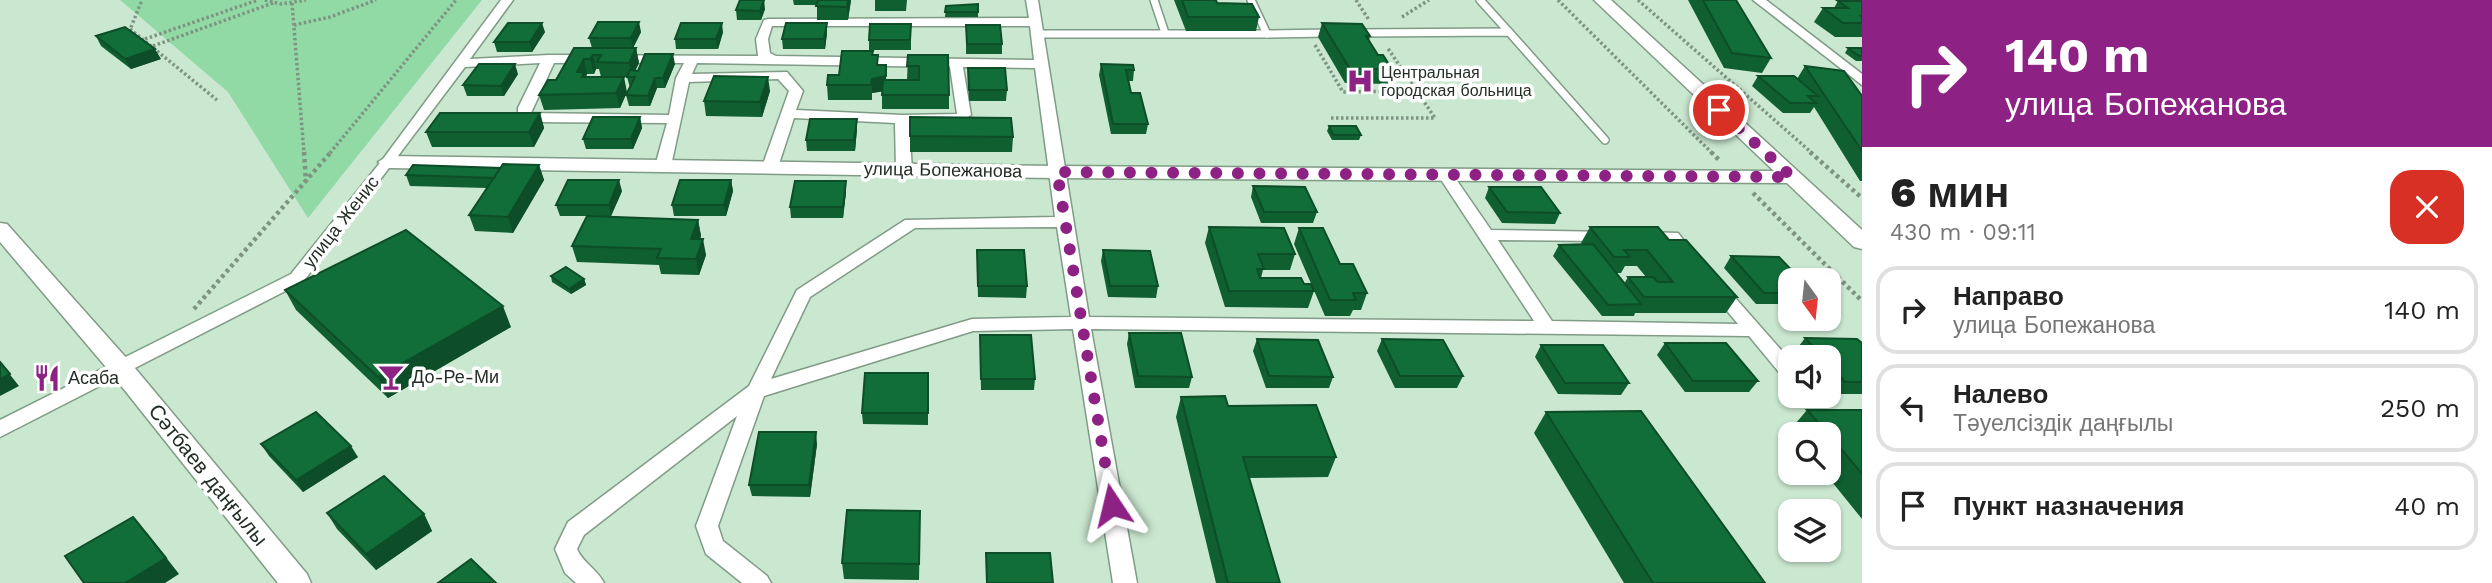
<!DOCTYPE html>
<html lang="ru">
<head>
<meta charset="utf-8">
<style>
  body { margin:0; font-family:"Work Sans",sans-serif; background:#f2f2f2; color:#222; height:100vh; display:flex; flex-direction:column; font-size:26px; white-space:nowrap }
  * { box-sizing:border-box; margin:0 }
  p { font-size:23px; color:#767676 }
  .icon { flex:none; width:38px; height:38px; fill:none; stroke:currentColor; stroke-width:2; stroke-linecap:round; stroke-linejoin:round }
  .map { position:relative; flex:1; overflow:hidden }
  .details { display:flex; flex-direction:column; background:#fff; width:630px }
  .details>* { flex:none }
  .hud { background:#8d2184; color:#fff; overflow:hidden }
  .needle { width:46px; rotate:165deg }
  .fabs { position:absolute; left:1778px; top:268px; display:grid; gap:14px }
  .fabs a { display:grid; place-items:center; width:63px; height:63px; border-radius:14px; background:#fff; box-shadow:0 2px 5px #0004; font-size:35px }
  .pin { position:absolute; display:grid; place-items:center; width:60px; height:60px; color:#fff; margin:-30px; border:4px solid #fff; border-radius:50%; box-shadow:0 2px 7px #0007 }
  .me { position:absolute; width:77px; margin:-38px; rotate:350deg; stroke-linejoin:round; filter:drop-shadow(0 0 5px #0008) }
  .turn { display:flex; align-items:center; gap:24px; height:147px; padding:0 28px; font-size:32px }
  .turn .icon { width:91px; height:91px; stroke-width:2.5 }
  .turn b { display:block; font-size:49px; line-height:60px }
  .round { display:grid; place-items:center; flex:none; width:74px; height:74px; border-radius:21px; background:#f2f2f2 }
  .headline { display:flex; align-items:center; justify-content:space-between; height:119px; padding:0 28px }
  h1 { font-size:42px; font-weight:800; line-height:52px }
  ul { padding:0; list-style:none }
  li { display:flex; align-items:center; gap:21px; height:88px; margin:0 14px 10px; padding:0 14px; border:4px solid #e0e0e0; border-radius:21px }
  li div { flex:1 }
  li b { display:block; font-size:26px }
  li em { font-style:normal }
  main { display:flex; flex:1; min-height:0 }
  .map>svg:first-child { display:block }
  .green { fill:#92daa5 }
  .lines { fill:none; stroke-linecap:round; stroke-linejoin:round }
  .service-casing { stroke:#809b86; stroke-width:10 }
  .minor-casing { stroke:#809b86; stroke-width:3 }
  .tertiary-casing { stroke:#809b86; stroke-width:3 }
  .path-far1 { stroke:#7e9382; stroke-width:3.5; stroke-dasharray:2.5 2.5; stroke-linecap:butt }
  .path { stroke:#7e9382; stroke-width:4.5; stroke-dasharray:3.5 3.5; stroke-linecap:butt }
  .service { stroke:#fff; stroke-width:7 }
  .minor { fill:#fff; fill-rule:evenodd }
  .tertiary { fill:#fff; fill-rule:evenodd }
  .wall { fill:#0f5f30; fill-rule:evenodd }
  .shaded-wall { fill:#0d4d27 }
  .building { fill:#126e38; stroke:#0d4d27; stroke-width:2 }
  .route { stroke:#8d2184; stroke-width:12; stroke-dasharray:0 21.6 }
  .labels { text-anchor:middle; stroke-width:7; stroke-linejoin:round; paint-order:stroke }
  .far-poi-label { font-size:16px; fill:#232f26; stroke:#fff; text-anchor:start }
  .street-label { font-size:18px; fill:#232f26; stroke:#fff }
  .poi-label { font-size:18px; fill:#232f26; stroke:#fff; text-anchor:start }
  .near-street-label { font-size:21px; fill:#232f26; stroke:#fff }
</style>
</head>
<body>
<main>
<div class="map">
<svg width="1862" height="583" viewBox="0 0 1862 583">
  <rect width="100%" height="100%" fill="#cae7d0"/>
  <path class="green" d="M 120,0 L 482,0 L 308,218 L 228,92 Z"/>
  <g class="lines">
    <defs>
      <g id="service">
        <path d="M 1154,0 L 1165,33"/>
        <path d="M 1480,0 L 1509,32"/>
        <path d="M 1356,33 L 1509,32 L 1605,140"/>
        <path d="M 1038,34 L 1267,34 L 1251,0"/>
        <path d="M 1267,34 L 1328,33"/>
      </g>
      <g id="minor">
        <path d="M 501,0 L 513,0 L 470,59 L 549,55 L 758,56 L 756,39 L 764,20 L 768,19 L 1029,18 L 1026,0 L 1038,0 L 1089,317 L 1534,321 L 1438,175 L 1446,170 L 1451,172 L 1491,230 L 1613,232 L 1615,236 L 1613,240 L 1607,241 L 1498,240 L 1552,321 L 1738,324 L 1708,288 L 1717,282 L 1723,284 L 1790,360 L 1790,379 L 1783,377 L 1749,336 L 1091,329 L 1137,583 L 1113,583 L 1073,329 L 973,331 L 764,396 L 718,526 L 723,541 L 767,576 L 771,583 L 742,583 L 706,554 L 696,526 L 737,416 L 584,535 L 577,549 C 583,563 597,569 604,583 L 576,583 L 565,573 L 555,549 L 568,522 L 749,386 L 797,290 L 905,220 L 1055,217 L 1035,68 L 963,67 L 971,115 L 960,122 L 909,123 L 912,170 L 904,175 L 896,170 L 895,123 L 794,118 L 778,167 L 770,172 L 765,170 L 762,167 L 789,91 L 778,79 L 689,82 L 671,166 L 663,171 L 658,169 L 655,166 L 667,123 L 531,122 L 518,118 L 518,108 L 540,63 L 465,67 L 303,282 L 0,437 L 0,420 L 291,274 L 383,159 ZM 772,26 L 1030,26 L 1034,60 L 776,56 L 770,53 L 768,39 ZM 554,63 L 684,63 L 676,78 L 669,115 L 531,113 ZM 697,63 L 950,67 L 957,114 L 902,115 L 796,110 L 803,91 L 787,72 L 692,74 ZM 1057,227 L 1071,317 L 972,319 L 771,379 L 810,297 L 915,228 Z"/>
        <path d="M 1753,0 L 1766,0 L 1862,74 L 1862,85 Z"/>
        <path d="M 1642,232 L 1678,233 L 1697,257 L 1695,261 L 1683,261 L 1667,242 L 1636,241 L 1634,237 Z"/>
        <path d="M 1801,396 L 1821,396 L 1823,398 L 1820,403 C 1811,406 1806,404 1801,396 Z"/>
      </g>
      <g id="tertiary">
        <path d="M 1594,0 L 1611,0 L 1862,230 L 1862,249 L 1854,247 L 1787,183 L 1057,178 L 388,168 L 378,162 L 388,156 L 1057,166 L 1774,171 Z"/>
        <path d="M 0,223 L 7,224 L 129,361 L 307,574 L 311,583 L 278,583 L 111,373 L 0,242 Z"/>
      </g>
    </defs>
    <use href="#service" class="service-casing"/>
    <use href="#minor" class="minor-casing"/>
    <use href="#tertiary" class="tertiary-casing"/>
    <g class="path-far1">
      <path d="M 265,0 L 281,4 L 306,0"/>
      <path d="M 1356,0 L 1369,20"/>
      <path d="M 1558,0 L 1712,153"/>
      <path d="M 1638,0 L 1812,153"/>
      <path d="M 292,3 L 304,153"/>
      <path d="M 1402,17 L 1429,0"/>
      <path d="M 294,25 L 330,17 L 376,0"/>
      <path d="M 130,29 L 217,100"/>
      <path d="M 129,32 L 142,0"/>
      <path d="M 145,39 L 258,0"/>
      <path d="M 1315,45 L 1343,92 L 1416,91"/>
      <path d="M 153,46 L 273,3"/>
      <path d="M 1331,118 L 1435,118 L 1387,47"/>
      <path d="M 330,153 L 456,0"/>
    </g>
    <g class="path">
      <path d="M 304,152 L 306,182"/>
      <path d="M 1711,152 L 1719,160"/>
      <path d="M 1810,152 L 1862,198"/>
      <path d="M 1753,193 L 1862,301"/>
      <path d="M 194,309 L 331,152"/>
    </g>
    <use href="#service" class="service"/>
    <use href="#minor" class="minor"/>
    <use href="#tertiary" class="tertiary"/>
  </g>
  <g class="wall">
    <path d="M 793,0 L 851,0 L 848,20 L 817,20 L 817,5 L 794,5 Z"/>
    <path d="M 875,0 L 907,0 L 906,11 L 875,11 Z"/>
    <path d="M 1174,0 L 1216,0 L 1217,3 L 1259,17 L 1256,31 L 1186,31 Z"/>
    <path d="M 1688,0 L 1736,0 L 1771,58 L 1762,73 L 1724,68 Z"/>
    <path d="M 1838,1 L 1862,1 L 1862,37 L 1835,37 L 1814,22 L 1823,8 L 1834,8 Z"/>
    <path d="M 978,4 L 978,17 L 945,17 L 946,6 Z"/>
    <path d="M 765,9 L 761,20 L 737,20 L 736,10 Z"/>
    <path d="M 827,23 L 827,33 L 825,49 L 783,49 L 782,39 Z"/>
    <path d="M 1322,23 L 1370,36 L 1369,41 L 1378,55 L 1392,69 L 1388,84 L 1345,83 L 1318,37 Z"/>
    <path d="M 911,24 L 911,50 L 869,50 L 869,40 Z"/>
    <path d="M 966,25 L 1002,44 L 1002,54 L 966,54 Z"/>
    <path d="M 545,32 L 532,52 L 497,52 L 494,42 Z"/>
    <path d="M 641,32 L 633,48 L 592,48 L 589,38 Z"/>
    <path d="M 723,32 L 718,49 L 676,49 L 675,39 Z"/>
    <path d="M 96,36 L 161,59 L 131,69 L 101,46 Z"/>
    <path d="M 574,48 L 636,48 L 639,63 L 635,71 L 675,64 L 665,88 L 657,88 L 650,106 L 629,106 L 626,95 L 630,88 L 627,77 L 601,77 L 599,69 L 596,69 L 594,74 L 587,74 L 586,77 L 627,92 L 620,108 L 544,110 L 539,95 L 556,80 Z"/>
    <path d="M 1848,48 L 1862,49 L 1862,61 L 1856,61 L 1845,53 Z"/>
    <path d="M 873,55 L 887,80 L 907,80 L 908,55 L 949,95 L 949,109 L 882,109 L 882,91 L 872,93 L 872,100 L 828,100 L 827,85 L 839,75 Z"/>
    <path d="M 1101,64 L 1134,70 L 1133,81 L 1128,81 L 1131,93 L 1148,124 L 1146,134 L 1111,134 L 1099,75 Z"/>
    <path d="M 1805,66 L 1862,96 L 1862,181 L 1860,181 L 1814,107 L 1810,113 L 1783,113 L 1752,86 L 1758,76 L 1797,79 Z"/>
    <path d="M 968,68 L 1007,90 L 1006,101 L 969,101 Z"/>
    <path d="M 518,74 L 504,96 L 467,96 L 463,85 Z"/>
    <path d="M 770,91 L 762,117 L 706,116 L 704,101 Z"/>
    <path d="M 540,113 L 544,128 L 534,147 L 432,147 L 426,132 Z"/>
    <path d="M 640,117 L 642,128 L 633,149 L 586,149 L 583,139 Z"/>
    <path d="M 1329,126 L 1361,135 L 1359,140 L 1332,140 L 1327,131 Z"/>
    <path d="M 857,129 L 855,151 L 807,151 L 806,140 Z"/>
    <path d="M 910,136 L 1013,137 L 1012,152 L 910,152 Z"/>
    <path d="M 539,165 L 544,180 L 513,233 L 475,231 L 469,215 L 487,188 L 410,186 L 406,175 Z"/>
    <path d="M 731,180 L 733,191 L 726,216 L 674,216 L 672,205 Z"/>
    <path d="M 1253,186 L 1317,212 L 1313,223 L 1261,223 L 1251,197 Z"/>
    <path d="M 1489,187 L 1560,213 L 1555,224 L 1502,223 L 1485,198 Z"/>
    <path d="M 622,191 L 611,216 L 560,216 L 556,205 Z"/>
    <path d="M 846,192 L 843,218 L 791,218 L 790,207 Z"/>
    <path d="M 698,220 L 701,236 L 700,239 L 706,255 L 699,275 L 661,274 L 659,265 L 577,262 L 572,246 Z"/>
    <path d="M 1209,227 L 1295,254 L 1290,270 L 1263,270 L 1261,278 L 1304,284 L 1314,291 L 1308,308 L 1225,307 L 1205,243 Z"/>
    <path d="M 1590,227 L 1669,240 L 1737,297 L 1726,313 L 1635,313 L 1634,316 L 1602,316 L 1553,256 L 1559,245 L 1582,244 L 1581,243 ZM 1625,266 L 1637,266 L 1646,277 L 1628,277 L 1624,284 L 1616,273 L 1621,273 Z"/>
    <path d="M 1299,228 L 1340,264 L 1367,293 L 1361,310 L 1353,310 L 1350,316 L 1325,316 L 1294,244 Z"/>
    <path d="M 977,250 L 1027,286 L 1026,298 L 978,297 Z"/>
    <path d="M 1103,250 L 1158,286 L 1156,298 L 1108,297 L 1101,261 Z"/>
    <path d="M 1731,256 L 1790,280 L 1790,304 L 1756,304 L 1724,268 Z"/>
    <path d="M 551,276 L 584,279 L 586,285 L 571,294 L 552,282 Z"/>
    <path d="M 285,290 L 511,327 L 388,398 L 296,310 Z"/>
    <path d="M 1129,333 L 1192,377 L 1189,388 L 1135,388 L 1127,344 Z"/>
    <path d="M 980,335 L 1035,379 L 1034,390 L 981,390 Z"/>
    <path d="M 1805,338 L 1862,343 L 1862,394 L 1836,394 L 1829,386 L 1829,357 L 1803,357 L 1796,350 Z"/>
    <path d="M 1257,339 L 1333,377 L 1329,388 L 1266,388 L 1253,351 Z"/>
    <path d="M 1382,339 L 1463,376 L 1457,388 L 1395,388 L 1377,351 Z"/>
    <path d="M 1665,343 L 1758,381 L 1749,392 L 1685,392 L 1657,355 Z"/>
    <path d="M 1541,345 L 1629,383 L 1621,395 L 1558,394 L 1535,357 Z"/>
    <path d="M 928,373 L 928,425 L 863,424 L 862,413 Z"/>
    <path d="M 1181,397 L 1336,457 L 1328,477 L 1249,478 L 1280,583 L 1216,583 L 1176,417 Z"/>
    <path d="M 1807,410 L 1862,410 L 1862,519 L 1824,472 L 1829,472 L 1829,434 L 1793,434 L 1790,430 Z"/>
    <path d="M 1546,412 L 1765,583 L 1624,583 L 1534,433 Z"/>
    <path d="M 261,444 L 358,457 L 303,492 L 269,456 Z"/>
    <path d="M 817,444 L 810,497 L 752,496 L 749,485 Z"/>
    <path d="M 327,513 L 424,514 L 432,531 L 376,570 L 337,529 Z"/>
    <path d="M 920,527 L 919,580 L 844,579 L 842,563 Z"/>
    <path d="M 986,553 L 1053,583 L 986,583 Z"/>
  </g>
  <g class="shaded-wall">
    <path d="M 764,0 L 765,9 L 761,20 L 760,11 Z"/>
    <path d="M 848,0 L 851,0 L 848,20 L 847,7 Z"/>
    <path d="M 639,22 L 641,32 L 633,48 L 631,38 Z"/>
    <path d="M 542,23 L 545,32 L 532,52 L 530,42 Z"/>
    <path d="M 722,23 L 723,32 L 718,49 L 716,39 Z"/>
    <path d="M 827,23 L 827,33 L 825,49 L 824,39 Z"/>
    <path d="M 636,48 L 639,63 L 632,77 L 629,63 Z"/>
    <path d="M 155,49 L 161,59 L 131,69 L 125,59 Z"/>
    <path d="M 673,54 L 675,64 L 665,88 L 663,78 Z"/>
    <path d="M 593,55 L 596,69 L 594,74 L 590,59 Z"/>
    <path d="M 878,55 L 878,70 L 886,65 L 886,91 L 872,93 L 872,100 L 872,79 L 877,65 Z"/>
    <path d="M 584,59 L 587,74 L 581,87 L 577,72 Z"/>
    <path d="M 515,64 L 518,74 L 504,96 L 501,86 Z"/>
    <path d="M 624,77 L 627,92 L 620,108 L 616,93 Z"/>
    <path d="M 768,77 L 770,91 L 762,117 L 760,102 Z"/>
    <path d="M 655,78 L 657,88 L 650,106 L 648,96 Z"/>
    <path d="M 540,113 L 544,128 L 534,147 L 529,132 Z"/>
    <path d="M 640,117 L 642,128 L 633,149 L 631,139 Z"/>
    <path d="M 857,119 L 857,129 L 855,151 L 854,140 Z"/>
    <path d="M 539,165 L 544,180 L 513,233 L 508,217 Z"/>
    <path d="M 619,180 L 622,191 L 611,216 L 609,205 Z"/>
    <path d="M 731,180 L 733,191 L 726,216 L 724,205 Z"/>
    <path d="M 846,181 L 846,192 L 843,218 L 843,207 Z"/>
    <path d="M 698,220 L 701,236 L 694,255 L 691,239 Z"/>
    <path d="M 703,239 L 706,255 L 699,275 L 696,259 Z"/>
    <path d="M 584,279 L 586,285 L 571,294 L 569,289 Z"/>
    <path d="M 503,306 L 511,327 L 388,398 L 378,377 Z"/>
    <path d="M 0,362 L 19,386 L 0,396 Z"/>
    <path d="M 816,432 L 817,444 L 810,497 L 809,485 Z"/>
    <path d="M 351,446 L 358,457 L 303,492 L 296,480 Z"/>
    <path d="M 424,514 L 432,531 L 376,570 L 366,554 Z"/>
    <path d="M 147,533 L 179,574 L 165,583 L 125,583 Z"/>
  </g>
  <g class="building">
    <path d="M 740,0 L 764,0 L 760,11 L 736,10 Z"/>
    <path d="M 818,0 L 848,0 L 847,7 L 816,6 Z"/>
    <path d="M 1182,0 L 1216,0 L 1217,3 L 1252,4 L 1259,17 L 1188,17 Z"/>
    <path d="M 1703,0 L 1736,0 L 1771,58 L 1732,53 Z"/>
    <path d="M 1838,1 L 1862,1 L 1862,16 L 1861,16 L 1862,17 L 1862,23 L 1843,23 L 1823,8 L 1848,8 Z"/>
    <path d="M 978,4 L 978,12 L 945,12 L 946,6 Z"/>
    <path d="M 598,22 L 639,22 L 631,38 L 589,38 Z"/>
    <path d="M 508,23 L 542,23 L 530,42 L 494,42 Z"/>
    <path d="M 681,23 L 722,23 L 716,39 L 675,39 Z"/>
    <path d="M 786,23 L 827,23 L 824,39 L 782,39 Z"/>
    <path d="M 1322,23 L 1362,24 L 1370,36 L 1366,36 L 1378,55 L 1383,55 L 1392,69 L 1350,69 Z"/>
    <path d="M 870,24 L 911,24 L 910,40 L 869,40 Z"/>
    <path d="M 966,25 L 1000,25 L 1002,44 L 967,44 Z"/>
    <path d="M 125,27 L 155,49 L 125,59 L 96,36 Z"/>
    <path d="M 574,48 L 636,48 L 629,63 L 597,62 L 601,55 L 593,55 L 590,59 L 584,59 L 577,72 L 584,72 L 582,77 L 624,77 L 616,93 L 539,95 L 548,80 L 556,80 Z"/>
    <path d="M 1848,48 L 1861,48 L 1862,49 L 1862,56 L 1859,56 Z"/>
    <path d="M 842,51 L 873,51 L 872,55 L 878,55 L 877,65 L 886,65 L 886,76 L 872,79 L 871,85 L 827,85 L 828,75 L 839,75 Z"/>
    <path d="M 645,54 L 673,54 L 663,78 L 655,78 L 648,96 L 626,95 L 635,77 L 627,77 L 630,70 L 638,71 Z"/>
    <path d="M 908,55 L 948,55 L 949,95 L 882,95 L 883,80 L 919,80 L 919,66 L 907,66 Z"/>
    <path d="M 479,64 L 515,64 L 501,86 L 463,85 Z"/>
    <path d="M 1101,64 L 1133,65 L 1134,70 L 1126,70 L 1131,93 L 1140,93 L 1148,124 L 1113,124 Z"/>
    <path d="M 1805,66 L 1844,71 L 1862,96 L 1862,151 Z"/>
    <path d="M 968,68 L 1005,68 L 1007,90 L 969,90 Z"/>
    <path d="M 714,76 L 768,77 L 760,102 L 704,101 Z"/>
    <path d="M 1758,76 L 1794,76 L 1818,96 L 1808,96 L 1816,103 L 1790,103 Z"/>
    <path d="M 440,113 L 540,113 L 529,132 L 426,132 Z"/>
    <path d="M 593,117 L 640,117 L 631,139 L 583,139 Z"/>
    <path d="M 910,117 L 1011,118 L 1013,137 L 910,136 Z"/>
    <path d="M 810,119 L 857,119 L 854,140 L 806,140 Z"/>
    <path d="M 1329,126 L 1356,126 L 1361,135 L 1333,135 Z"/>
    <path d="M 503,164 L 539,165 L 508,217 L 469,215 Z"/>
    <path d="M 413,165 L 500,168 L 494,178 L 406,175 Z"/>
    <path d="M 568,180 L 619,180 L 609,205 L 556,205 Z"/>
    <path d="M 680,180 L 731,180 L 724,205 L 672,205 Z"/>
    <path d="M 795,181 L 846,181 L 843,207 L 790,207 Z"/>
    <path d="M 1253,186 L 1305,187 L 1317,212 L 1264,212 Z"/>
    <path d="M 1489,187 L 1541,187 L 1560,213 L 1507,212 Z"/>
    <path d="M 587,216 L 698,220 L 691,239 L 703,239 L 696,259 L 657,258 L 661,249 L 572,246 Z"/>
    <path d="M 1209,227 L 1284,228 L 1295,254 L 1258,254 L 1264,269 L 1257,269 L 1260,278 L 1301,278 L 1304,284 L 1311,284 L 1314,291 L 1229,291 Z"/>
    <path d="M 1590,227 L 1658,227 L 1669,240 L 1686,240 L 1737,297 L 1644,297 L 1628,277 L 1653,277 L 1658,282 L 1673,282 L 1647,250 L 1624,250 L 1630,257 L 1614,257 Z"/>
    <path d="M 1299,228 L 1323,228 L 1340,264 L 1353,264 L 1367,293 L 1353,293 L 1356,300 L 1330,300 Z"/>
    <path d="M 406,230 L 503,306 L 378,377 L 285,290 Z"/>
    <path d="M 1593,244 L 1641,304 L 1608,305 L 1559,245 Z"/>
    <path d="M 977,250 L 1024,250 L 1027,286 L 978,286 Z"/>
    <path d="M 1103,250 L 1150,251 L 1158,286 L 1110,286 Z"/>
    <path d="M 1731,256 L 1779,257 L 1801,280 L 1790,280 L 1790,293 L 1764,293 Z"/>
    <path d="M 566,267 L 584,279 L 569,289 L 551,276 Z"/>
    <path d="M 1129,333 L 1181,333 L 1192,377 L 1138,376 Z"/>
    <path d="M 980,335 L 1031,335 L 1035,379 L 981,379 Z"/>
    <path d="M 1805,338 L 1857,339 L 1862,343 L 1862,382 L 1845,382 L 1829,364 L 1829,357 L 1823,357 Z"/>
    <path d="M 1257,339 L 1318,340 L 1333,377 L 1269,376 Z"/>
    <path d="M 1382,339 L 1443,340 L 1463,376 L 1400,376 Z"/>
    <path d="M 1665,343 L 1726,343 L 1758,381 L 1693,381 Z"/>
    <path d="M 1541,345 L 1603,345 L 1629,383 L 1565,383 Z"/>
    <path d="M 0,362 L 10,374 L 0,379 Z"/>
    <path d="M 865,373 L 928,373 L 928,413 L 862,413 Z"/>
    <path d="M 1225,396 L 1228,406 L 1316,405 L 1336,457 L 1243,457 L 1280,583 L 1228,583 L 1181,397 Z"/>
    <path d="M 1807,410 L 1862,410 L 1862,474 L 1829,434 Z"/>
    <path d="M 1641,411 L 1765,583 L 1653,583 L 1546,412 Z"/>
    <path d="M 316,412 L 351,446 L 296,480 L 261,444 Z"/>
    <path d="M 759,432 L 816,432 L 809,485 L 749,485 Z"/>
    <path d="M 384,476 L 424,514 L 366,554 L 327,513 Z"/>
    <path d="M 847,510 L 920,511 L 919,564 L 842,563 Z"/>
    <path d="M 133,517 L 166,558 L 125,583 L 84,583 L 65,556 Z"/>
    <path d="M 986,553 L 1050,553 L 1053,583 L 987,583 Z"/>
    <path d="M 471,559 L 496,583 L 438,583 Z"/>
  </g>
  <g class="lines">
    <path class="route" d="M 1112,505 L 1057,172 L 1792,177 L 1719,110"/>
  </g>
  <defs>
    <symbol id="hospital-bare" viewBox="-9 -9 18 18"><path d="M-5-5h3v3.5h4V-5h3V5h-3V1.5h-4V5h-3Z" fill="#8d2184" stroke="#fff" stroke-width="2.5" paint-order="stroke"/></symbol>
    <symbol id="bar-bare" viewBox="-9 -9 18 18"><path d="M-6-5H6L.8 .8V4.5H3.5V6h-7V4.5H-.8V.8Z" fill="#8d2184" stroke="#fff" stroke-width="2.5" paint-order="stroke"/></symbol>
    <symbol id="restaurant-bare" viewBox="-9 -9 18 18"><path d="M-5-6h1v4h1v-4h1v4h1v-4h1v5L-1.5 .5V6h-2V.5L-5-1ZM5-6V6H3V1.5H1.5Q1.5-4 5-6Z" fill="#8d2184" stroke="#fff" stroke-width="2.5" paint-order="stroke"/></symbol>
  </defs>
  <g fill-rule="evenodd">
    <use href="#hospital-bare" x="1341" y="62" width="38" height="38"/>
    <use href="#bar-bare" x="372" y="358" width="38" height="38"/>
    <use href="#restaurant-bare" x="28" y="359" width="38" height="38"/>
  </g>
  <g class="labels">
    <g class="far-poi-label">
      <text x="1381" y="78">Центральная<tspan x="1381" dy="18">городская больница</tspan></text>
    </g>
    <g class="street-label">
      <text transform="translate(943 170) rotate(1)" y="6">улица Бопежанова</text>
      <text transform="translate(341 222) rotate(-52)" y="6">улица Женис</text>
    </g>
    <g class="poi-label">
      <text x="412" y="383">До-Ре-Ми</text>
      <text x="68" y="384">Асаба</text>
    </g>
    <g class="near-street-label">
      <text transform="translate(208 475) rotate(51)" y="7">Сәтбаев даңғылы</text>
    </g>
  </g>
</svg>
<div class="fabs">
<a><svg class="needle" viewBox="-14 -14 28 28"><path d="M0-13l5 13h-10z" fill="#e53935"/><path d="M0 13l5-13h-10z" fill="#767676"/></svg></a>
<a><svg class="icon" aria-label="sound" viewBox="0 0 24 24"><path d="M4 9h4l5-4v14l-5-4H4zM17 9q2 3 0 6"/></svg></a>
<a><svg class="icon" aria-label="search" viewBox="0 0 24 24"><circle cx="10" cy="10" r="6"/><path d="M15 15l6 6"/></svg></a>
<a><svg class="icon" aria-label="layers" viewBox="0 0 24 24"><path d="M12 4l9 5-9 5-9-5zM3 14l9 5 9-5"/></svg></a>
</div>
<div class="pin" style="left:1719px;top:110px;background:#d93025"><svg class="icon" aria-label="arrive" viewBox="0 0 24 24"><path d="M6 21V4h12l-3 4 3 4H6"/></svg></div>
<svg class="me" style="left:1112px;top:505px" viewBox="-20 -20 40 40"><path d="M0-17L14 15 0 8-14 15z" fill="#8d2184" stroke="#fff" stroke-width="4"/></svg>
</div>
<section class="details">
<div class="hud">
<div class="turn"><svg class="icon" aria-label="right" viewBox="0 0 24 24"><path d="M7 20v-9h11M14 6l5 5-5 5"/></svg><div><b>140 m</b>улица Бопежанова</div></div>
</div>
<div class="headline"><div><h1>6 мин</h1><p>430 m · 09:11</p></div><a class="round" style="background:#d93025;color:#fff"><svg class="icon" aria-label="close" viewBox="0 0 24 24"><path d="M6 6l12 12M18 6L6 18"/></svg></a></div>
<ul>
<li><svg class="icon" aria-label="right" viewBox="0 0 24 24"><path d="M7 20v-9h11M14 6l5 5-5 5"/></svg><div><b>Направо</b><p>улица Бопежанова</p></div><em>140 m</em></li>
<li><svg class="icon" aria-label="left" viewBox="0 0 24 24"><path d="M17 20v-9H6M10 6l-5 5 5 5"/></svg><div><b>Налево</b><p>Тәуелсіздік даңғылы</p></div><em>250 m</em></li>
<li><svg class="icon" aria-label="arrive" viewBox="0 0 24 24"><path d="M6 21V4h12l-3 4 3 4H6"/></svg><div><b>Пункт назначения</b></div><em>40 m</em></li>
</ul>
</section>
</main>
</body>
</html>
